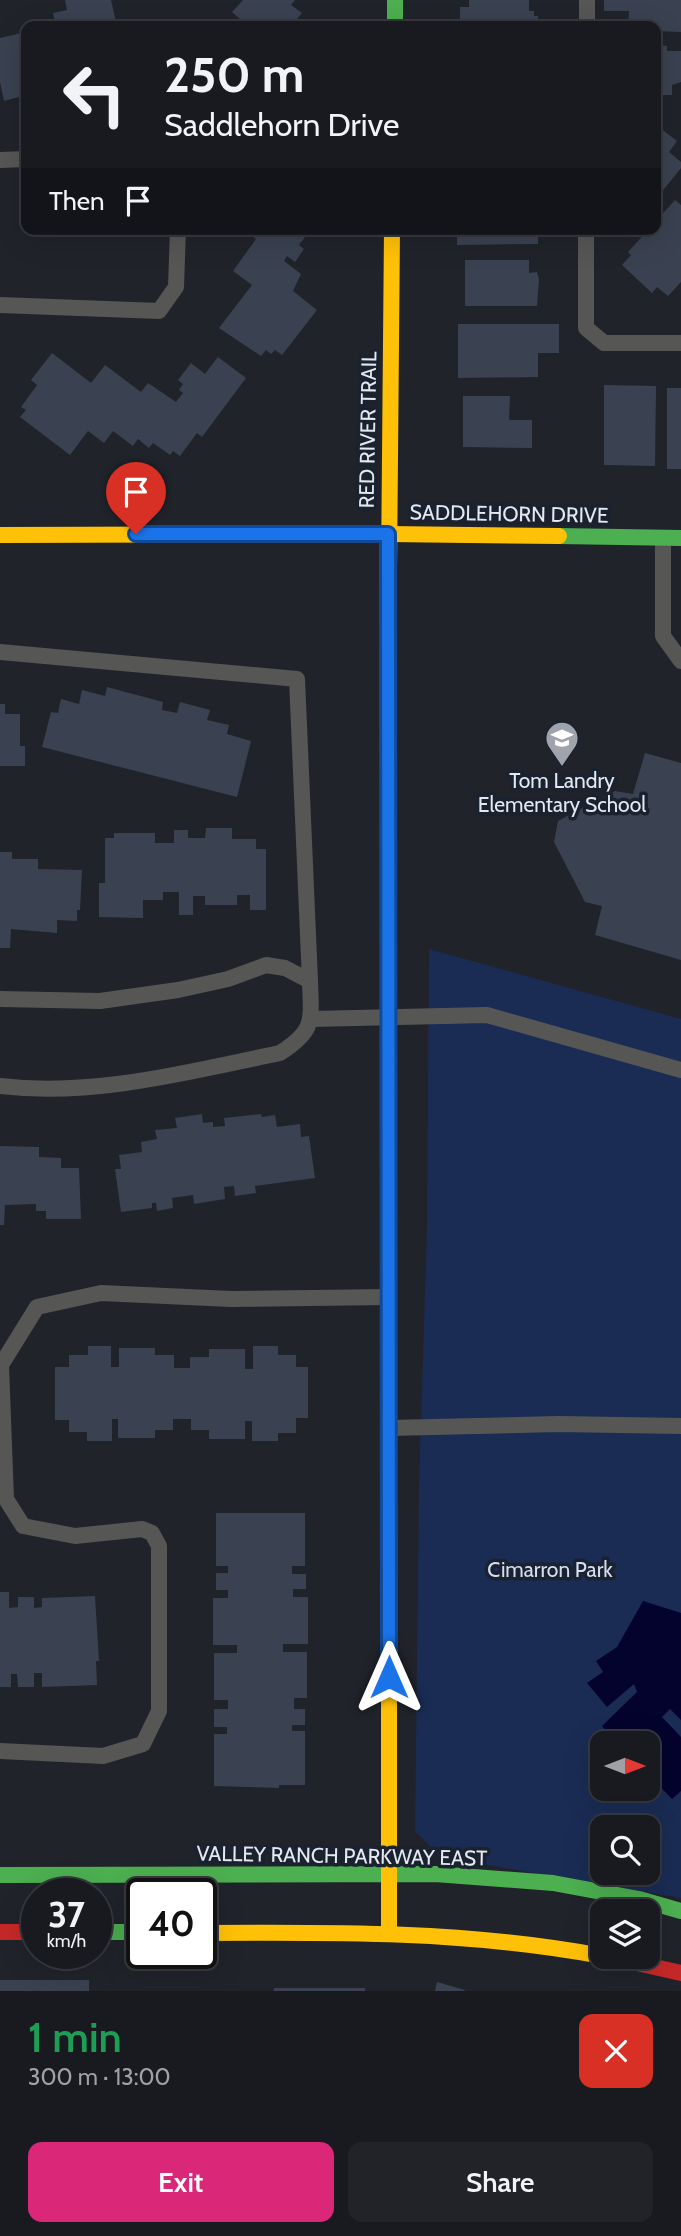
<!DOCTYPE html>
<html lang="en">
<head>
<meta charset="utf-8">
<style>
  body { margin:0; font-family:Cabin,sans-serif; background:#212329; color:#f1f3f6; height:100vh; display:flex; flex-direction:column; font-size:26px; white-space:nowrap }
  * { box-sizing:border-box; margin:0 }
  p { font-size:23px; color:#9fa1a5 }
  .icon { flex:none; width:38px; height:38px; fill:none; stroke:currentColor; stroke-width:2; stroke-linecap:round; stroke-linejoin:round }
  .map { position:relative; height:1991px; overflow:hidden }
  .details { display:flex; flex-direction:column; background:#181a20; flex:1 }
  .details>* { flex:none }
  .banner { position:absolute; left:21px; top:21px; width:640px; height:214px; border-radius:14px; box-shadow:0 7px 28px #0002,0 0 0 2px #36383e; background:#181a20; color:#f1f3f6; overflow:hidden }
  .needle { width:46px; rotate:90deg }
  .fabs { position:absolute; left:590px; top:1731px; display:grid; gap:14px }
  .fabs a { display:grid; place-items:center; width:70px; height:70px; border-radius:14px; background:#181a20; box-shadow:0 7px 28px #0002,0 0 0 2px #36383e; font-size:35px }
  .speed { position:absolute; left:21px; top:1878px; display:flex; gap:14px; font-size:35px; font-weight:700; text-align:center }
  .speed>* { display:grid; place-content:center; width:91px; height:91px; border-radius:50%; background:#181a20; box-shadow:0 7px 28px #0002,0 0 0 2px #36383e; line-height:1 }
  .speed small { font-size:18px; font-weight:400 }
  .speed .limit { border:4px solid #111; border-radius:10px; background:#fff; color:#111 }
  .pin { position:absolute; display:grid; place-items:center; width:60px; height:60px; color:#fff; margin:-72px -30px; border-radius:50% 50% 50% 0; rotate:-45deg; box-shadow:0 0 7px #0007 }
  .pin .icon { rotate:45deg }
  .me { position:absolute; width:77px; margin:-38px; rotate:0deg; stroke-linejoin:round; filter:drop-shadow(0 0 5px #0008) }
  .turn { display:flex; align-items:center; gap:24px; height:147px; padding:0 28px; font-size:32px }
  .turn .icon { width:91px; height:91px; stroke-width:2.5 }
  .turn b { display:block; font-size:49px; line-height:60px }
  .then { display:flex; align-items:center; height:66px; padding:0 28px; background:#0003; gap:14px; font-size:26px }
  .round { display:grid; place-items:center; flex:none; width:74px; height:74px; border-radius:14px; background:#212329 }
  .summary { display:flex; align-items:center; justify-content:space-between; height:119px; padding:0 28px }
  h1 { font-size:42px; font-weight:600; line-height:52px; color:#1e9e55 }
  .primary-button { display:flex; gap:14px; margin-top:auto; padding:14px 28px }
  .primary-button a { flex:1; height:80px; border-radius:14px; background:#db2777; color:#fff; font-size:28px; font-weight:600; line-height:80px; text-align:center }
  .primary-button a+a { background:#212329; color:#f1f3f6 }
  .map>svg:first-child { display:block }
  .green { fill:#1a2c54; fill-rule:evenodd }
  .water { fill:#03032d }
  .building { fill:#3a4150 }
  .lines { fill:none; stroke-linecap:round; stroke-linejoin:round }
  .lane { stroke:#565655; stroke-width:16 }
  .fast { stroke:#4caf50; stroke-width:16 }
  .slow { stroke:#ffc107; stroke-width:16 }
  .jam { stroke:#c62828; stroke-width:16 }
  .route-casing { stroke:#114b97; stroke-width:18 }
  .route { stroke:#1a73e8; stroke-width:12 }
  .labels { text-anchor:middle; stroke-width:7; stroke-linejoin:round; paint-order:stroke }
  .street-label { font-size:21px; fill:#e3e8f1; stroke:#1b222f }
  .poi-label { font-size:21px; fill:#e3e8f1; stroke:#1b222f }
  .park-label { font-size:21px; fill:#d4def2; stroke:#1b222f }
</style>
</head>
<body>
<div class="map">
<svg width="681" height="1991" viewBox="0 0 681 1991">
  <rect width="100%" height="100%" fill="#20232a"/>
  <path class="green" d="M 429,949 L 681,1019 L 681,1898 L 441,1857 L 415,1831 L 419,1488 L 427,1226 ZM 602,1743 L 648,1743 L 648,1788 L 602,1788 ZM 602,1827 L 648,1827 L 648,1872 L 602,1872 Z"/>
  <path class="water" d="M 643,1601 L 681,1613 L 681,1720 L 670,1709 L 662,1717 L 681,1737 L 681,1791 L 672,1799 L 648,1774 L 648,1743 L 618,1743 L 602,1726 L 637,1692 L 634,1684 L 607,1707 L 587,1683 L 603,1672 L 596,1661 L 617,1647 Z"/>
  <g class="building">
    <path d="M 65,0 L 111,0 L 117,26 L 56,26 L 53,13 L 67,10 Z"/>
    <path d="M 243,0 L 295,0 L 291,5 L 302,13 L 297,19 L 300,22 L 296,26 L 248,26 L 232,12 Z"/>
    <path d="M 469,0 L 529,0 L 529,11 L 534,11 L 534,16 L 538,16 L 538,26 L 460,26 L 460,7 L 469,7 Z"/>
    <path d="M 604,0 L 681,0 L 681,32 L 656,31 L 656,26 L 628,26 L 629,11 L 604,11 Z"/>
    <path d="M 26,32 L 26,95 L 4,101 L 0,82 L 0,38 Z"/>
    <path d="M 656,45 L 667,46 L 667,51 L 681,51 L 681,82 L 672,85 L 672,95 L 661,95 L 661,103 L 656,103 Z"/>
    <path d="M 656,125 L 677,141 L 669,152 L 681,162 L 681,168 L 656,199 Z"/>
    <path d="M 675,200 L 681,205 L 681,282 L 668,296 L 657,287 L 652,293 L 622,265 L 631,255 L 628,252 L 649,229 L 656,229 L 656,221 Z"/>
    <path d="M 253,229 L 311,229 L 299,245 L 304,249 L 295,262 L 287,256 L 284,261 L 301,274 L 293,291 L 317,310 L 282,355 L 275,350 L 271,354 L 266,350 L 261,356 L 219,328 L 252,285 L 233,271 L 256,239 L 249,234 Z"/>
    <path d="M 457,229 L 538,229 L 538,244 L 457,245 Z"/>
    <path d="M 465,260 L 529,260 L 529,273 L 537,272 L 539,279 L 537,306 L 465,306 Z"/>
    <path d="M 458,324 L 559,324 L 559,353 L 538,353 L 538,377 L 458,378 Z"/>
    <path d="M 52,353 L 91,383 L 105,365 L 141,392 L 148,383 L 176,402 L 183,393 L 179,390 L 183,384 L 178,380 L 191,363 L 205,374 L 218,357 L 246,378 L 202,437 L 197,433 L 180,456 L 173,451 L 170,455 L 153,443 L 149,448 L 138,439 L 133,446 L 113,431 L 104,443 L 88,431 L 70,455 L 20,417 L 26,410 L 21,407 L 37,385 L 31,380 Z"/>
    <path d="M 604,385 L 656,386 L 655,466 L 604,465 Z"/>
    <rect x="667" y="388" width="14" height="81"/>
    <path d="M 463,396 L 510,396 L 509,420 L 532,420 L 532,448 L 463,447 Z"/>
    <path d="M 107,687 L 163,702 L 162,710 L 177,713 L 180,702 L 210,710 L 207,720 L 229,725 L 227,734 L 251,741 L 237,797 L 42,747 L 51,712 L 58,713 L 61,699 L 79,704 L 82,690 L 105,696 Z"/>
    <path d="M 0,704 L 5,704 L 5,714 L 20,714 L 20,746 L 25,746 L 25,766 L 0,766 Z"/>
    <path d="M 645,753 L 681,763 L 681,960 L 595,935 L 602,906 L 585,902 L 554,842 L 558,821 L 615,791 L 633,794 Z"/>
    <path d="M 206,828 L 232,828 L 232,839 L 256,839 L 256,849 L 266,849 L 266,910 L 250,910 L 250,895 L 237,895 L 237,905 L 205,905 L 205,896 L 193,896 L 193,915 L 179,915 L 179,892 L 163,892 L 163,900 L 143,900 L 143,918 L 99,917 L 99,883 L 105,883 L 105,838 L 114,838 L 114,833 L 155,833 L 155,843 L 174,843 L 174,830 L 188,830 L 188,838 L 205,838 Z"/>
    <path d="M 0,852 L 12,852 L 12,859 L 38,859 L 38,869 L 82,870 L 80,910 L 77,910 L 77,921 L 57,920 L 57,933 L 11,929 L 10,948 L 0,948 Z"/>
    <path d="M 202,1114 L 203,1123 L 213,1122 L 213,1127 L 225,1126 L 224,1118 L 261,1114 L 262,1117 L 275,1115 L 277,1127 L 300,1124 L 301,1137 L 309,1136 L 315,1178 L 255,1186 L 256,1193 L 235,1196 L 234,1186 L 224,1187 L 225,1199 L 194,1204 L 193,1195 L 172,1198 L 173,1208 L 157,1211 L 156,1203 L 152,1203 L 152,1208 L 121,1212 L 115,1169 L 121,1169 L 119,1155 L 142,1152 L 141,1142 L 157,1139 L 155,1130 L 177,1128 L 175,1118 Z"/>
    <path d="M 0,1146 L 39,1147 L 39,1157 L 61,1158 L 61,1168 L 79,1168 L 81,1219 L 46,1219 L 46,1211 L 36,1211 L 36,1204 L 5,1205 L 4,1225 L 0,1225 Z"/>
    <path d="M 88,1346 L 111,1346 L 111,1367 L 119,1367 L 119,1348 L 155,1348 L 155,1355 L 174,1355 L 174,1368 L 190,1368 L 190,1357 L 209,1357 L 209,1349 L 245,1349 L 245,1369 L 253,1369 L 253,1346 L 278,1346 L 278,1355 L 296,1355 L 296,1367 L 308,1367 L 308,1418 L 296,1418 L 296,1433 L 278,1433 L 278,1441 L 252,1441 L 252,1421 L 245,1421 L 245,1439 L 209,1439 L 209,1430 L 191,1430 L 191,1419 L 173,1419 L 173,1430 L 155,1430 L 155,1438 L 118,1438 L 118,1419 L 112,1419 L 112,1441 L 87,1441 L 87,1432 L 69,1432 L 69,1420 L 55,1420 L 55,1367 L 69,1367 L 69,1355 L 88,1355 Z"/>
    <path d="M 216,1513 L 305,1513 L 305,1566 L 292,1566 L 292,1574 L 306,1574 L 306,1589 L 293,1589 L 293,1597 L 308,1597 L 308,1644 L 283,1644 L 283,1652 L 307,1652 L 307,1698 L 294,1698 L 294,1709 L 305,1709 L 305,1725 L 292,1725 L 292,1731 L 305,1731 L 305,1785 L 279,1785 L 279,1788 L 214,1786 L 214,1734 L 227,1734 L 227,1727 L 214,1727 L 214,1709 L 228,1709 L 228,1700 L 214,1700 L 214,1653 L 237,1653 L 237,1645 L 213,1645 L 213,1598 L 228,1598 L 228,1590 L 216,1590 L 216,1573 L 228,1573 L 228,1566 L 216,1566 Z"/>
    <path d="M 0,1592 L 9,1592 L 9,1608 L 18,1607 L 18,1597 L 34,1597 L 34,1608 L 42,1607 L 42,1598 L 95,1596 L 99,1661 L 96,1661 L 97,1685 L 42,1687 L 42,1673 L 34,1673 L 34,1687 L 18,1687 L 17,1674 L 11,1674 L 11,1687 L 0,1687 Z"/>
    <rect x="0" y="1980" width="89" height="11"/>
    <path d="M 437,1982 L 465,1990 L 464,1991 L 435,1991 Z"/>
    <rect x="274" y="1988" width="91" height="3"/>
  </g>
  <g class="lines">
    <g class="lane">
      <path d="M 587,26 L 587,0"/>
      <path d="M 0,160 L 26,159"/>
      <path d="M 586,229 L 586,328 L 604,343 L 681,343"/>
      <path d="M 0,305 L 159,311 L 176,287 L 178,229"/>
      <path d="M 663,538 L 663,636 L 681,661"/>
      <path d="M 0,652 L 297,679 L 310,981"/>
      <path d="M 0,999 L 100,1001 L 178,990 L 228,979 L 266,965 L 285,968 L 310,981 C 311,1020 316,1030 280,1053 C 188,1072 95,1097 0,1086"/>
      <path d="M 311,1019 L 487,1015 L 681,1070"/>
      <path d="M 389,1428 L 558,1424 L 681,1426"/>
      <path d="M 0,1751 L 103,1756 L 143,1744 L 159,1711 L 159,1546 L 152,1533 L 142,1529 L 75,1536 L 23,1526 L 6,1499 L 1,1365 L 37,1307 L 101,1293 L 231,1299 L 389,1297"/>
    </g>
    <g class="fast">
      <path d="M 395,0 L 395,26"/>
      <path d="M 559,536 L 681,538"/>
      <path d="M 388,684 L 388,1235"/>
      <path d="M 0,1875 L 435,1874 L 553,1883 L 639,1899 L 681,1911"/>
      <path d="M 96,1932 L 142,1932"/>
    </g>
    <g class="slow">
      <path d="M 0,535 L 388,534 L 559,536"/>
      <path d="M 388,684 L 392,229"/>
      <path d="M 389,1584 L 389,1933"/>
      <path d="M 201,1933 C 336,1932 469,1931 602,1956"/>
    </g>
    <g class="jam">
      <path d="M 388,1235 L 389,1584"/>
      <path d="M 0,1932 L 37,1932"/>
      <path d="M 606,1956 L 681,1973"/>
    </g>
  </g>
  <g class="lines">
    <defs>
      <path id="route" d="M 136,534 L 388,534 L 389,1677"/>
    </defs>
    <use href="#route" class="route-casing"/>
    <use href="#route" class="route"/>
  </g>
  <defs>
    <symbol id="school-pin" viewBox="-11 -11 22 30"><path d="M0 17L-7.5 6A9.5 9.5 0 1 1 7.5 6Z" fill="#9fa3ab" stroke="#1b222f"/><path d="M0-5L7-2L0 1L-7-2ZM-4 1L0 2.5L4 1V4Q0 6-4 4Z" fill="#fff"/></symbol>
  </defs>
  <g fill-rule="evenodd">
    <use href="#school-pin" x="543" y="719" width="38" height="52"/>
  </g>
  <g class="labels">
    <g class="street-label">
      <text transform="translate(368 430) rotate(-89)" y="7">RED RIVER TRAIL</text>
      <text transform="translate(509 514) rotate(1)" y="7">SADDLEHORN DRIVE</text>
      <text transform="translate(342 1856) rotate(1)" y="7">VALLEY RANCH PARKWAY EAST</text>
    </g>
    <g class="poi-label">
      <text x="562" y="788">Tom Landry<tspan x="562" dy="24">Elementary School</tspan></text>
    </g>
    <g class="park-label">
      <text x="550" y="1577">Cimarron Park</text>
    </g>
  </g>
</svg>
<div class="fabs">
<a><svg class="needle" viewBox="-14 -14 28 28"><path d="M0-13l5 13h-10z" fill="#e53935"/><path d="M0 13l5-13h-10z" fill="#9fa1a5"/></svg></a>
<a><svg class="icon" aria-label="search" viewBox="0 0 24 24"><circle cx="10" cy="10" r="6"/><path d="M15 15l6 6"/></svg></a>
<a><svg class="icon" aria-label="layers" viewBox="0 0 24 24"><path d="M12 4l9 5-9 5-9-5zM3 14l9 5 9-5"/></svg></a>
</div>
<div class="speed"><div>37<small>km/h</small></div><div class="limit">40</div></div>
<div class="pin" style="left:136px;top:534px;background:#d93025"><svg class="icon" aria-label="arrive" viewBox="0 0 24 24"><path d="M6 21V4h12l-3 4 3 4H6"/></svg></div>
<svg class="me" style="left:389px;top:1677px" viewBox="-20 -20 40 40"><path d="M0-17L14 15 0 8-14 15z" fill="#1a73e8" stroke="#fff" stroke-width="4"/></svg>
<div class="banner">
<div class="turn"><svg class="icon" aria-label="left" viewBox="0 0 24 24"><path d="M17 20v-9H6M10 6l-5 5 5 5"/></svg><div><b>250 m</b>Saddlehorn Drive</div></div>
<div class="then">Then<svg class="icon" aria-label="arrive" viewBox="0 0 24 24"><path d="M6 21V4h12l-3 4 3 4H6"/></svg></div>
</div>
</div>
<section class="details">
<div class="summary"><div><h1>1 min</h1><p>300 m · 13:00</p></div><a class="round" style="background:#d93025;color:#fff"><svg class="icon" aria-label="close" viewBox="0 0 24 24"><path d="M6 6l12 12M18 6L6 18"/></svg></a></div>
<div class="primary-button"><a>Exit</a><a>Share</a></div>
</section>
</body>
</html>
